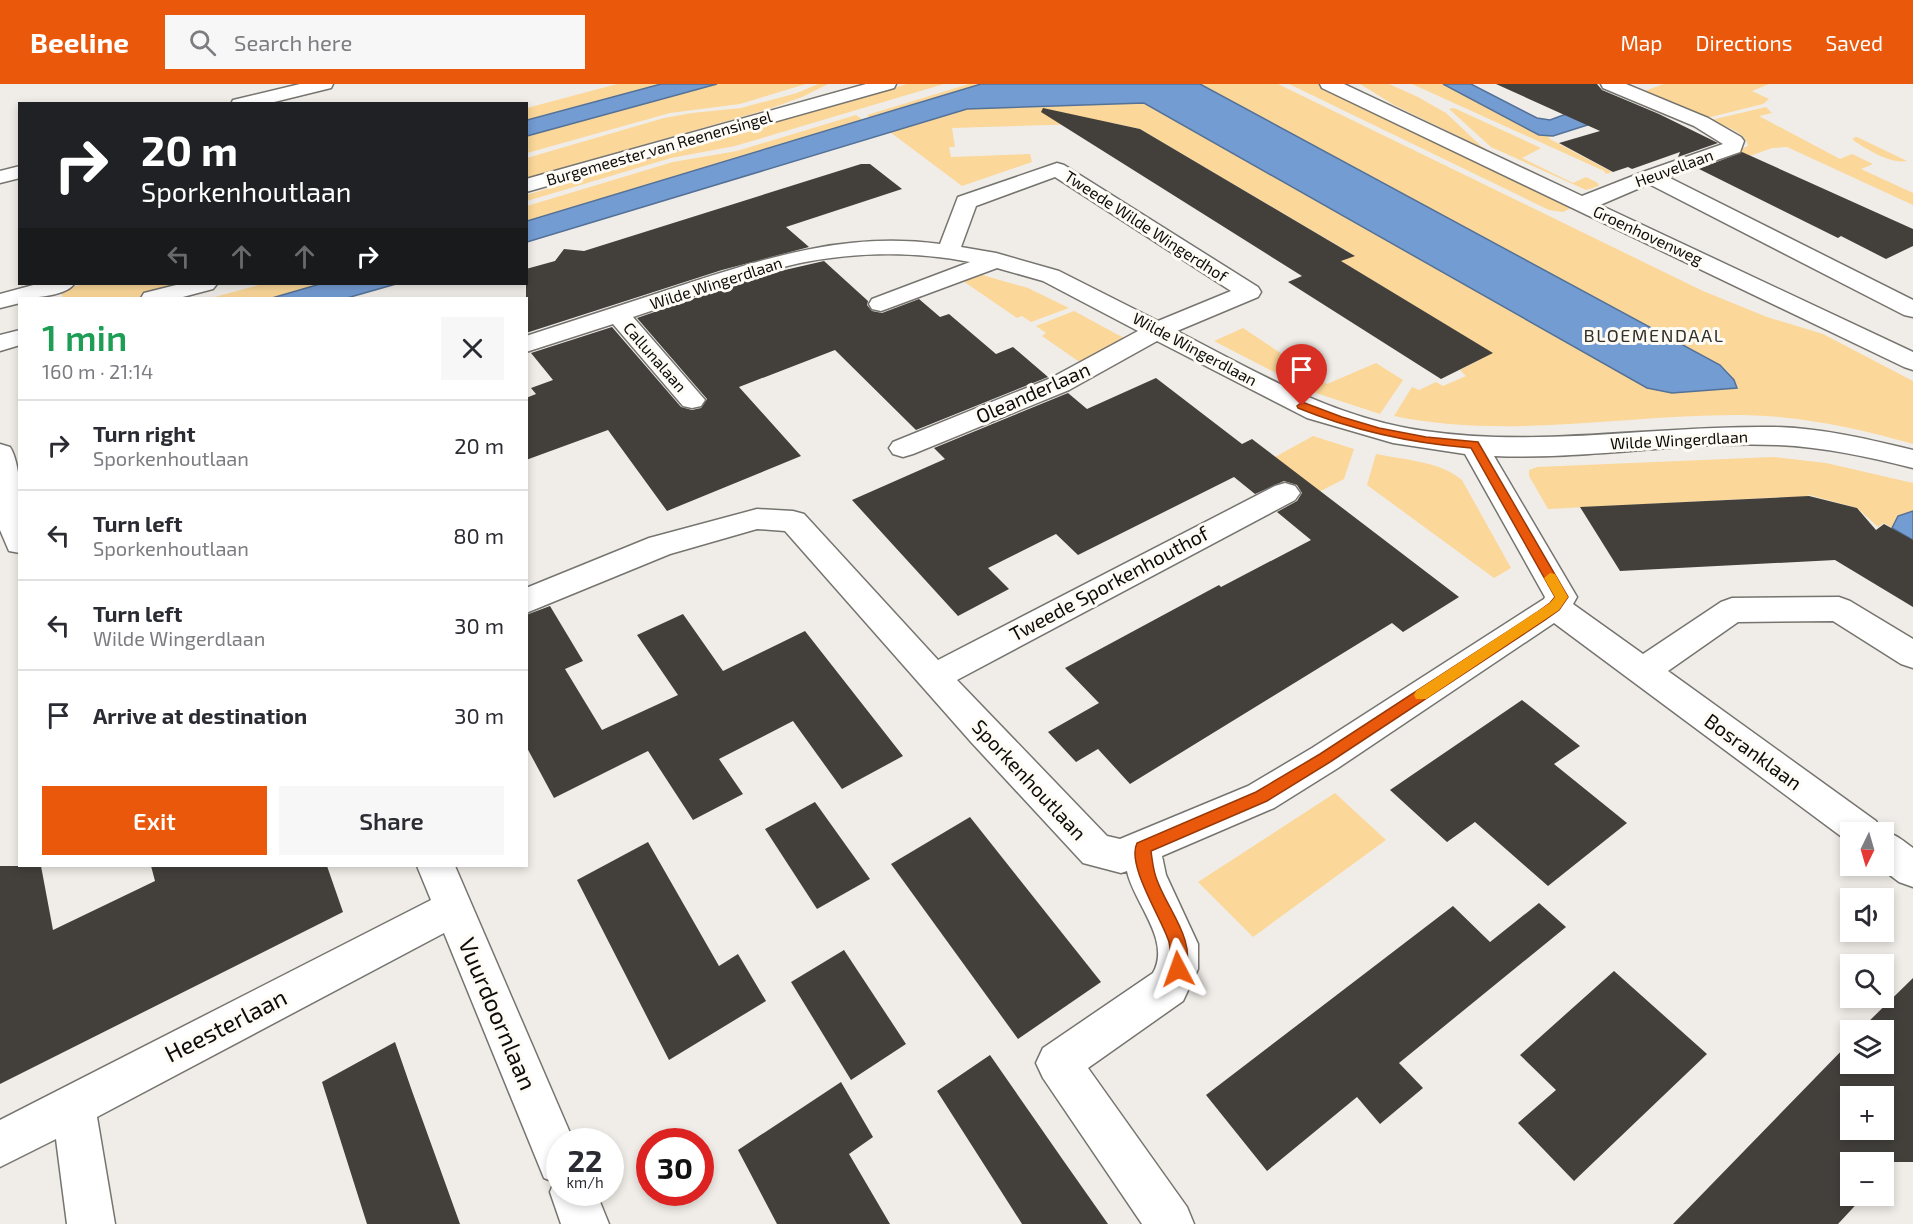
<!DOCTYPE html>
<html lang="en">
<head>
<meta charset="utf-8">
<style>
  body { margin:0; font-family:"Exo 2",sans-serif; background:#f7f7f7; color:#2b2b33; height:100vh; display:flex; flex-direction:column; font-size:22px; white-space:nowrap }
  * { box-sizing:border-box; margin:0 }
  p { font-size:20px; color:#7c7c81 }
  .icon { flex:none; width:33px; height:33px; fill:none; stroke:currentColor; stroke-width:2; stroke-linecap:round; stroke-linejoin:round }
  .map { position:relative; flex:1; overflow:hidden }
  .details { position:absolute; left:18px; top:213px; width:510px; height:570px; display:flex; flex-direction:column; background:#fff; border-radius:0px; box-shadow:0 3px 9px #0003 }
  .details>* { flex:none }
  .top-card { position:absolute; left:18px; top:18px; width:510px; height:183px; border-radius:0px; box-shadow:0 3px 9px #0003; background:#202124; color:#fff; overflow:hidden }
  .needle { width:39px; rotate:185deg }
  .fabs { position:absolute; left:1840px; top:738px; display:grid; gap:12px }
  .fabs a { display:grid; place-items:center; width:54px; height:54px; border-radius:0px; background:#fff; box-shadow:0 3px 9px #0003; font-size:30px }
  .speed { position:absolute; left:546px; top:1044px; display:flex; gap:12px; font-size:30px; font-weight:700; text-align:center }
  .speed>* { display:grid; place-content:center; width:78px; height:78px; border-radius:50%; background:#fff; box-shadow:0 3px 9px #0003; line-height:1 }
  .speed small { font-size:15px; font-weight:400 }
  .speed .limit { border:9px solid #d22; background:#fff; color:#111 }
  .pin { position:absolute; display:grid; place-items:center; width:51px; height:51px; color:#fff; margin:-62px -26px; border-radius:50% 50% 50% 0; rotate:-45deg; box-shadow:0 0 6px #0007 }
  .pin .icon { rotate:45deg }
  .me { position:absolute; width:66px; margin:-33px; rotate:356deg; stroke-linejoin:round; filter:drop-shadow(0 0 4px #0008) }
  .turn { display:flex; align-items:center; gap:21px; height:126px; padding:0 24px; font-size:27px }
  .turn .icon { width:78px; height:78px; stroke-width:2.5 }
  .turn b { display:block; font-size:42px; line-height:51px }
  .lanes { display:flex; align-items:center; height:57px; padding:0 24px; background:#0003; justify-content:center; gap:30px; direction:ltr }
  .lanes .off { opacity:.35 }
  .round { display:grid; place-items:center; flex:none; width:63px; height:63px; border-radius:0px; background:#f7f7f7 }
  .headline { display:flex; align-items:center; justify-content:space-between; height:102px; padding:0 24px }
  h1 { font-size:36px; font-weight:600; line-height:45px; color:#1e9e55 }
  .button { display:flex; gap:12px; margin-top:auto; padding:12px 24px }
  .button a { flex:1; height:69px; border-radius:0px; background:#ea580c; color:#fff; font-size:24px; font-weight:600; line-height:69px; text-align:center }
  .button a+a { background:#f7f7f7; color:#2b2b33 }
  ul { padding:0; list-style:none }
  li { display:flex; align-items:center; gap:18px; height:90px; padding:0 24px; border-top:2px solid #e1e1e2 }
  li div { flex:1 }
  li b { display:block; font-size:22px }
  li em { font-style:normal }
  header { display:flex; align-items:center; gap:36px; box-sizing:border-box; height:84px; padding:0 30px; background:#ea580c; color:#fff }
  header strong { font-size:28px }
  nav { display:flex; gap:33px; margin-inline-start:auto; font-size:21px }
  .search { width:420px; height:54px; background:#f7f7f7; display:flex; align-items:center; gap:15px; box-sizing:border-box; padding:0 21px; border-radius:0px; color:#7c7c81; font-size:22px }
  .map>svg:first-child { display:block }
  .green { fill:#fbd799 }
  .water { fill:#739cd3; stroke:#547197; stroke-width:1.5 }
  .building { fill:#43403c; fill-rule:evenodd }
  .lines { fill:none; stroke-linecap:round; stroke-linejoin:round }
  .minor-casing { stroke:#76746f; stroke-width:3 }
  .major-casing { stroke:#76746f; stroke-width:3 }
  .minor { fill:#fff; fill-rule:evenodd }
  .major { fill:#fff; fill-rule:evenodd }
  .route { fill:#ea580c; stroke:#983908; stroke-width:1.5 }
  .slow { fill:#f59e0b }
  .labels { text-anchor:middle; stroke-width:6; stroke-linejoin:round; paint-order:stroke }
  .far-street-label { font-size:16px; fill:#0d0c0a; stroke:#fefbf5 }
  .far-quarter-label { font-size:18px; letter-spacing:1.5px; fill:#33302c; stroke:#fefbf5 }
  .street-label { font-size:20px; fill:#0d0c0a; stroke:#fefbf5 }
  .near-street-label { font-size:24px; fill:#0d0c0a; stroke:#fefbf5 }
</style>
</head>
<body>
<header>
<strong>Beeline</strong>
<div class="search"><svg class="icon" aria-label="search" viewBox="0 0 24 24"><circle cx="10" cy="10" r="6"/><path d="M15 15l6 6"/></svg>Search here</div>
<nav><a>Map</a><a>Directions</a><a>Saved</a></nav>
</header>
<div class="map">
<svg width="1913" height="1140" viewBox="0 0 1913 1140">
  <rect width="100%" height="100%" fill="#f0ede8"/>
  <g class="green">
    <path d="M 617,0 L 661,0 L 527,36 L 527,24 Z"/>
    <path d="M 717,0 L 806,0 L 740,20 L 670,29 L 527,69 L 526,52 Z"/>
    <path d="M 818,0 L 828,0 L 802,13 L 766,26 L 527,94 L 527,74 L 664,34 L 692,29 L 741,24 L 797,9 Z"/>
    <path d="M 907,0 L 944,0 L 735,62 L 671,74 L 527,117 L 526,111 Z"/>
    <path d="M 969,0 L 981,0 L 870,34 L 867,31 Z"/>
    <path d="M 1200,0 L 1278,0 L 1703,207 L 1767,233 L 1823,250 L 1913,297 L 1913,360 C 1858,344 1800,332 1743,331 C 1627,330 1509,356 1394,332 L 1412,303 L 1419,306 L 1436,298 L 1443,302 L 1466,292 L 1460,286 L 1492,269 L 1341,177 L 1354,171 L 1140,45 L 1113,39 L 952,44 L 955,63 L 949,63 L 951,73 L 1030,70 L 1032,78 L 962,102 L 890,48 L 967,25 L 1144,19 L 1579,265 L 1672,309 L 1737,304 L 1728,288 L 1720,281 Z"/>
    <path d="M 1289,0 L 1318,0 L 1573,123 L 1563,128 L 1549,126 Z"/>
    <path d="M 1360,0 L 1389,0 L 1418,13 L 1446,29 L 1481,62 L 1493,69 L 1394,21 Z"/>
    <path d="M 1412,0 L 1443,0 L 1539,51 L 1553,52 L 1548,54 L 1612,88 L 1606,90 L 1604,87 Z"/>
    <path d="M 1664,0 L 1769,0 L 1752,7 L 1769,15 L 1763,20 L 1707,34 L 1644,7 Z"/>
    <path d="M 1766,23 L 1772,29 L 1759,32 L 1840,75 L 1852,70 L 1873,80 L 1861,85 L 1913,109 L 1913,121 L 1787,63 L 1772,64 L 1733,78 L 1724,73 L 1748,62 C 1747,48 1723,42 1711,36 Z"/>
    <path d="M 1454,24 L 1541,64 L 1522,74 L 1573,99 L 1586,93 L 1598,99 L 1599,102 L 1586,106 L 1491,63 L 1449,25 Z"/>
    <path d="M 856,31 L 863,36 L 527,137 L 527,122 L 673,78 L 737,67 Z"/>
    <path d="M 1857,53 L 1907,77 C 1889,80 1869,66 1854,57 L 1853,54 Z"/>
    <path d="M 979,190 L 1028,204 L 1069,224 L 1031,238 L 1022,232 L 1017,234 L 963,197 Z"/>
    <path d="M 86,200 L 190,200 L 138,214 L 63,214 L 60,205 Z"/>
    <path d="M 262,200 L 320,200 L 272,214 L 211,214 Z"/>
    <path d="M 1074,227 L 1124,254 L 1081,279 L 1042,252 L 1046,249 L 1036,242 Z"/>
    <path d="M 1243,244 L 1327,300 L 1376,279 L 1403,296 L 1380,330 L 1313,308 L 1214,257 Z"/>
    <path d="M 1313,352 L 1354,365 L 1344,395 L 1311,412 L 1266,378 Z"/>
    <path d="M 1376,370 C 1404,376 1440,377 1462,396 L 1511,484 L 1494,494 L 1367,401 Z"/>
    <path d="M 1773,373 L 1826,379 L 1913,399 L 1913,427 L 1898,433 L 1892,444 L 1884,439 L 1878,443 L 1857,424 L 1809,411 L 1796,420 L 1790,420 L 1784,413 L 1548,425 L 1529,392 L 1529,386 L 1537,383 Z"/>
    <path d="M 1335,709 L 1386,756 L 1253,853 L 1198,798 Z"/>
  </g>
  <g class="water">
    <path d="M 661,0 L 717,0 L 527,52 L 527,36 Z"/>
    <path d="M 981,0 L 1200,0 L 1720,281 L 1734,296 L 1737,304 L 1672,309 L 1647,304 L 1144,19 L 967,25 L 527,158 L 527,137 Z"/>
    <path d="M 1443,0 L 1471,0 L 1537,34 L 1550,36 L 1601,17 L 1625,29 L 1553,52 L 1539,51 Z"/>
    <path d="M 320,200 L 396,200 L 347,214 L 272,214 Z"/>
    <path d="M 1913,427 L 1913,456 L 1892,444 L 1898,432 Z"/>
  </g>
  <g class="building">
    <path d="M 1496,0 L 1597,0 L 1602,6 L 1659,30 L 1718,59 L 1678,73 L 1680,68 L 1632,85 L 1628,83 L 1613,88 L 1559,59 L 1600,47 Z"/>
    <path d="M 1043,24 L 1140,45 L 1355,172 L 1341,177 L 1493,269 L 1441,295 L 1288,198 L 1302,192 L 1041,28 Z"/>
    <path d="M 1742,68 L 1913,145 L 1913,162 L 1886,175 L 1841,152 L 1838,154 L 1699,85 Z"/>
    <path d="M 861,80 L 870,80 L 902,105 L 786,143 L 809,163 L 722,186 L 526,249 L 526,185 L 555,177 L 564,165 L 584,167 Z"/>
    <path d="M 824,177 L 868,217 L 867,221 L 872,227 L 882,229 L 919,215 L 940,233 L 949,230 L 996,270 L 1013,263 L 1048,293 L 916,346 L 835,266 L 739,303 L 801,372 L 667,427 L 608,346 L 526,376 L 526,314 L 536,310 L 531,304 L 553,296 L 531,269 L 612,243 L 681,323 L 692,326 L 701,324 L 707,315 L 637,234 L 759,192 Z"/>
    <path d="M 1156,294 L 1242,360 L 1252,355 L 1459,513 L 1403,548 L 1392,539 L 1130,700 L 1098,665 L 1076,678 L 1048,648 L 1099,619 L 1065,584 L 1219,501 L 1221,503 L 1311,456 L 1277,428 L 1297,417 L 1302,409 L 1297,401 L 1284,397 L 1255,410 L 1234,393 L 1078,471 L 1056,450 L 988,484 L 1009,505 L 958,532 L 852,416 L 945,375 L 934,364 L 1068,309 L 1087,325 Z"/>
    <path d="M 1809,412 L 1857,424 L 1876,446 L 1884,440 L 1913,456 L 1913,523 L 1835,476 L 1620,487 L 1580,423 Z"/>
    <path d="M 550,522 L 583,577 L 565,585 L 602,646 L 678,611 L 637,551 L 683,530 L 723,587 L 805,547 L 903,672 L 842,705 L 793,637 L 719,675 L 743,710 L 693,736 L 648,667 L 554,714 L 526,662 L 526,531 Z"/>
    <path d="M 1522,616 L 1580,662 L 1554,680 L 1627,739 L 1548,802 L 1475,738 L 1447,758 L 1390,706 Z"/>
    <path d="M 815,718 L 870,795 L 817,825 L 765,745 Z"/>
    <path d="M 970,733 L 1101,898 L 1018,955 L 891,780 Z"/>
    <path d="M 648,758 L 719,882 L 738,870 L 766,917 L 669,976 L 577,796 Z"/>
    <path d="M 0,782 L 41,782 L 53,846 L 155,797 L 151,782 L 327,782 L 343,828 L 0,1000 Z"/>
    <path d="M 1539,819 L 1566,843 L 1399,979 L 1423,1004 L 1380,1040 L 1357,1013 L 1267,1087 L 1206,1011 L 1453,822 L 1490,858 Z"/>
    <path d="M 844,866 L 906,960 L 851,996 L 791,898 Z"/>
    <path d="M 1614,887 L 1707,970 L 1574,1097 L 1518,1039 L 1556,1006 L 1520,971 Z"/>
    <path d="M 1913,894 L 1913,1078 L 1894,1078 L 1884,1090 L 1884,1078 L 1851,1078 L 1851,1112 L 1864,1112 L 1838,1140 L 1673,1140 L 1851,957 L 1851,980 L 1884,980 L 1884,946 L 1860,946 ZM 1851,1012 L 1884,1012 L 1884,1046 L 1851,1046 Z"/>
    <path d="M 395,958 L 412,1007 L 460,1140 L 367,1140 L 322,998 Z"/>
    <path d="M 990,971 L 1063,1076 L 1108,1140 L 1022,1140 L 937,1007 Z"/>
    <path d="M 841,998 L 873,1053 L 849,1070 L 890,1140 L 777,1140 L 738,1066 Z"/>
  </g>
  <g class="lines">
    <defs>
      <g id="minor">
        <path d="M 300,0 L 333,0 L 331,4 L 266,20 L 231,20 L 233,16 Z"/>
        <path d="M 1320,0 L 1344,0 L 1582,112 L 1643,88 L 1723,60 L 1694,42 L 1603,4 L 1601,0 L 1626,0 L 1708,34 L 1741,53 L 1744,57 L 1740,68 L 1668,93 L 1913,216 L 1913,233 L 1904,231 L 1649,100 L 1600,121 L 1913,268 L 1913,286 L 1904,283 L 1322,4 Z"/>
        <path d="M 1057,79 L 1064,81 L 1258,203 L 1261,208 L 1258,213 L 1177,247 C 1258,289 1333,334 1425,347 C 1541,364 1657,341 1774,343 C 1821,344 1867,355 1913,366 L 1913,384 C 1869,373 1824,363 1778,361 C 1683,357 1589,376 1494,372 L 1577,513 L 1573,520 L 1643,570 L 1721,518 L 1732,514 L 1839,513 L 1850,517 L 1913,555 L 1913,584 L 1901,580 L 1833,537 L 1738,538 L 1668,587 L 1876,737 L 1882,748 C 1894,748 1903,757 1913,764 L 1913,803 L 1899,798 L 1878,782 L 1884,782 L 1884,748 L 1851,748 L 1850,759 L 1554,539 L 1338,684 L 1274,724 L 1162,772 L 1166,791 L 1198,860 L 1198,885 L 1183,917 L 1088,984 L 1187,1123 L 1194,1140 L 1142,1140 L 1043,994 L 1036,979 L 1043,964 L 1153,889 C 1172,856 1133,818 1127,787 L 1121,789 L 1083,779 L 971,658 L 785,447 L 757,445 L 670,470 L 526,529 L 526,504 L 649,454 L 757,425 L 793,427 L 804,430 L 938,576 L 1275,402 L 1285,399 L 1295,402 L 1300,409 L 1295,416 L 957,596 L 1107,752 L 1120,755 L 1248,702 L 1312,664 L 1544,515 L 1545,513 L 1465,370 L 1393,359 L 1307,334 L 1157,257 L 1069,306 L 913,370 L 903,373 L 893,370 L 889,364 L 893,358 L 1051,294 L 1138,247 L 1043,197 L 997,184 L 881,227 L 872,225 L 869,220 L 872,215 L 970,178 C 914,167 855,168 800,179 C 746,191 686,216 633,233 L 705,316 L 701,322 L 692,324 L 683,322 L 613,240 L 526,268 L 526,252 C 582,234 637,216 692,198 C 776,171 850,148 940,160 L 958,113 ZM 1055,93 L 1231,207 L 1158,237 L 1059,187 L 996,169 L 961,163 L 976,122 Z"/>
        <path d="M 20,82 L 20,94 L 0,99 L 0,87 Z"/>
        <path d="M 0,360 L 10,363 C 24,385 20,442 20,469 L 9,467 L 0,446 Z"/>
        <path d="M 417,782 L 455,782 L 574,1058 L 560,1058 L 560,1108 L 596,1108 L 609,1140 L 561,1140 L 550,1108 L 554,1098 L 544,1094 L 444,849 L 97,1033 L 115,1140 L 67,1140 L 56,1055 L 0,1083 L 0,1036 L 431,816 Z"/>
      </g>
      <g id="major">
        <path d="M 866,0 L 896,0 L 894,4 L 526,108 L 526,95 Z"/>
        <path d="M 37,200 L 74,200 C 66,212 33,214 20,214 L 20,219 L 0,224 L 0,210 Z"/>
        <path d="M 180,200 L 217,200 L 213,205 L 179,214 L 141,214 L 144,209 Z"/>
        <path d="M 20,246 L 20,261 L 0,267 L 0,251 Z"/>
      </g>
    </defs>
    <use href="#minor" class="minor-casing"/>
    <use href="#major" class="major-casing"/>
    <use href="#minor" class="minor"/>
    <use href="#major" class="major"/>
  </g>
  <path class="route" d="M 1302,318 L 1342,333 L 1379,344 L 1426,353 L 1478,358 L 1568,513 L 1559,526 L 1545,536 L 1330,678 L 1267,717 L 1151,767 C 1152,775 1153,783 1155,790 C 1163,821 1199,856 1184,890 L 1178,893 L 1172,890 C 1167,880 1172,869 1169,858 C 1162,835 1126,781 1137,759 L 1256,708 L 1320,670 L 1536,529 L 1550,519 L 1555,513 L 1471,364 C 1410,359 1354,347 1298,324 L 1297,322 Z"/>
  <path class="slow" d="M 1550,489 L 1555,490 L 1568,513 L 1559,526 L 1426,615 L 1416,615 L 1414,611 L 1416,607 L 1550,519 L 1555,513 L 1544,494 Z"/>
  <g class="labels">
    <g class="far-street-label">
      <text transform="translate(659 64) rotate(-16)" y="6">Burgemeester van Reenensingel</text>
      <text transform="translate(1674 84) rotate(-20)" y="6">Heuvellaan</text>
      <text transform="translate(1146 142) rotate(33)" y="6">Tweede Wilde Wingerdhof</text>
      <text transform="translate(1648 151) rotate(25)" y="6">Groenhovenweg</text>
      <text transform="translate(716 199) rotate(-18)" y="6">Wilde Wingerdlaan</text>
      <text transform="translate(1195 265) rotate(28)" y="6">Wilde Wingerdlaan</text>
      <text transform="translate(655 273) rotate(49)" y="6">Callunalaan</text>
      <text transform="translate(1679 356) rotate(-3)" y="6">Wilde Wingerdlaan</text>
    </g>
    <g class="far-quarter-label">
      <text x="1654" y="258">BLOEMENDAAL</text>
    </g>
    <g class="street-label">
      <text transform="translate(1033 309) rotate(-24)" y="7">Oleanderlaan</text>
      <text transform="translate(1109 500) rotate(-28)" y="7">Tweede Sporkenhouthof</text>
      <text transform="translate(1753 668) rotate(36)" y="7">Bosranklaan</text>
      <text transform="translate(1029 696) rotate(47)" y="7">Sporkenhoutlaan</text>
    </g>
    <g class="near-street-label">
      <text transform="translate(497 930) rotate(67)" y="8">Vuurdoornlaan</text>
      <text transform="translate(226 942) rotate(-27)" y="8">Heesterlaan</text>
    </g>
  </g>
</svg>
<div class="fabs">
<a><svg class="needle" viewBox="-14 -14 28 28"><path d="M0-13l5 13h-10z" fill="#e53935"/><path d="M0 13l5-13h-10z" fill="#7c7c81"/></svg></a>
<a><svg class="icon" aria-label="sound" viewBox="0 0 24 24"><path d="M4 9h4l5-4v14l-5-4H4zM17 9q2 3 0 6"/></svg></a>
<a><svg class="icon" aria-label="search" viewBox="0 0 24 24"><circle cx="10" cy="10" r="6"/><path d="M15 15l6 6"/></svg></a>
<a><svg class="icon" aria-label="layers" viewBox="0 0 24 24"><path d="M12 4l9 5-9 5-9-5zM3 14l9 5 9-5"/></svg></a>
<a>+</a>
<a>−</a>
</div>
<div class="speed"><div>22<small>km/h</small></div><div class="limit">30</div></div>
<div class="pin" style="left:1302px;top:322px;background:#d93025"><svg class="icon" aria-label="arrive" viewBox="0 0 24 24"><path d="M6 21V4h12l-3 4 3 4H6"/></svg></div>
<svg class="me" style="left:1178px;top:885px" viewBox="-20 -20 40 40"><path d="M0-17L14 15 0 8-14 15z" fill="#ea580c" stroke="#fff" stroke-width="4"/></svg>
<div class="top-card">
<div class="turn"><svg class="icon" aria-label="right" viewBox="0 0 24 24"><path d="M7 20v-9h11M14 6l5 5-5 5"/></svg><div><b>20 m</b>Sporkenhoutlaan</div></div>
<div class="lanes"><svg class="icon off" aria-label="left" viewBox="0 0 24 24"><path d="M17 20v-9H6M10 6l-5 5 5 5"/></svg><svg class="icon off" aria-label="ahead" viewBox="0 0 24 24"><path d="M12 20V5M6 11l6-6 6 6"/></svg><svg class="icon off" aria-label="ahead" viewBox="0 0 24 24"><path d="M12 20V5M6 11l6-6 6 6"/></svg><svg class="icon" aria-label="right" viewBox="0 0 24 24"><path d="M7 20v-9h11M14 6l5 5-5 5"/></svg></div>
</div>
<section class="details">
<div class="headline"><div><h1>1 min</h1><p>160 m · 21:14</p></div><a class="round"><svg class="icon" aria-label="close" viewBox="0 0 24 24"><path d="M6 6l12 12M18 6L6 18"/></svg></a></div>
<ul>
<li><svg class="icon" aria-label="right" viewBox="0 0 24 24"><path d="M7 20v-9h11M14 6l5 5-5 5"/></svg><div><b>Turn right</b><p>Sporkenhoutlaan</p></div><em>20 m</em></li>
<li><svg class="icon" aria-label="left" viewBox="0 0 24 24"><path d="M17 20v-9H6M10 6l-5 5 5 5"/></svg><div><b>Turn left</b><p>Sporkenhoutlaan</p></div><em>80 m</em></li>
<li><svg class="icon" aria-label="left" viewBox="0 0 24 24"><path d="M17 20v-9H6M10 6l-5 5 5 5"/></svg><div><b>Turn left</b><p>Wilde Wingerdlaan</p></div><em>30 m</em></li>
<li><svg class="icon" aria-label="arrive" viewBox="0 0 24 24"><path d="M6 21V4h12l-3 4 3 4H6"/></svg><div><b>Arrive at destination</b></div><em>30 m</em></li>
</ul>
<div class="button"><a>Exit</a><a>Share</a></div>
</section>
</div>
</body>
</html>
